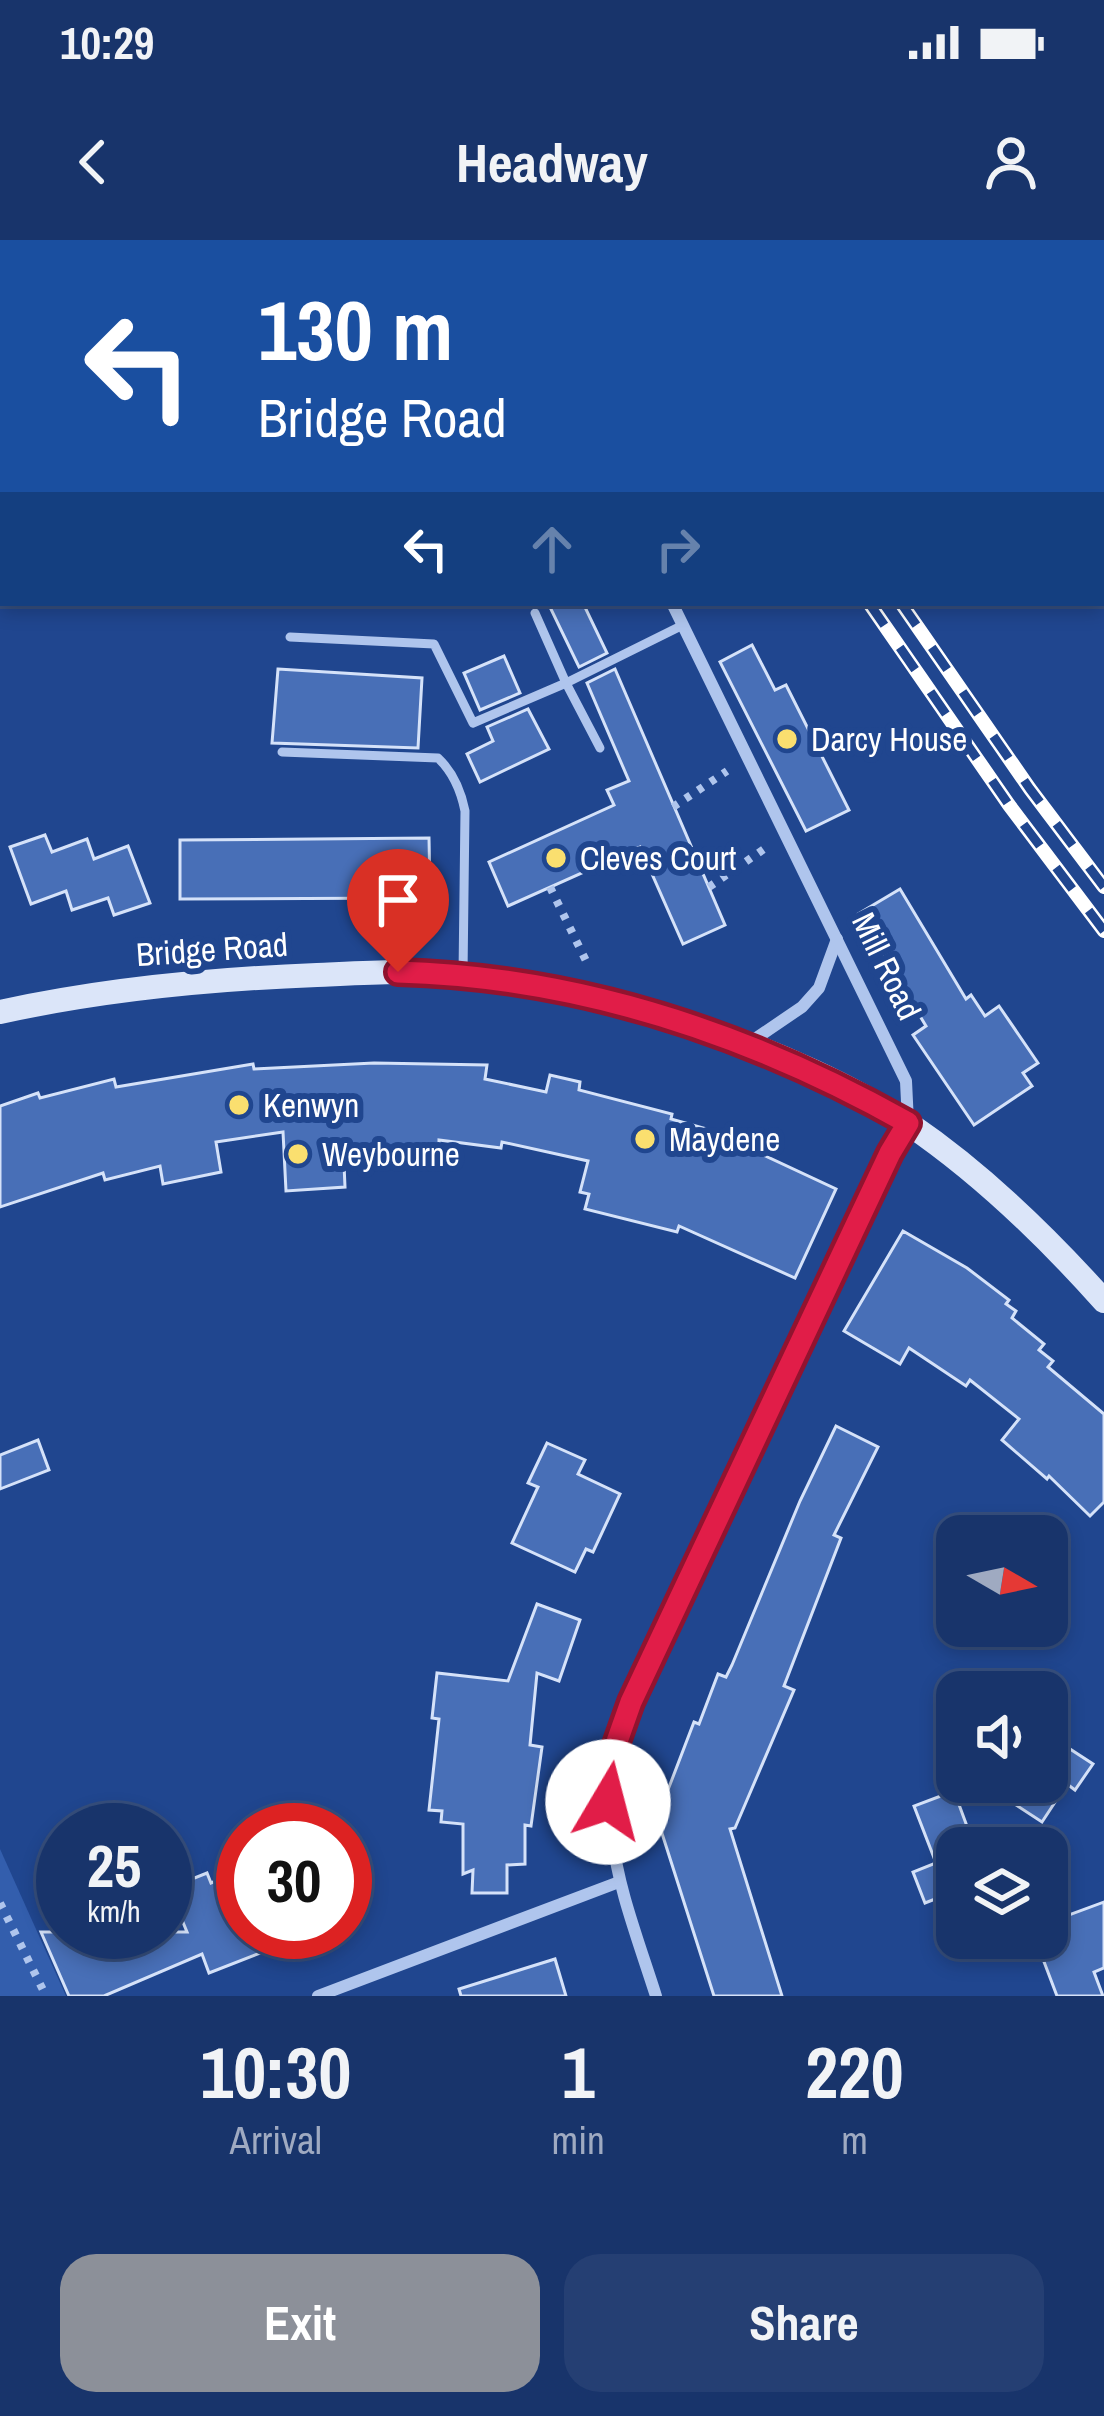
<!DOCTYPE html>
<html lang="en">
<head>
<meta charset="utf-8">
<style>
  body { margin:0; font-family:"Archivo Narrow",sans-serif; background:#253f73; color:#f1f3f6; height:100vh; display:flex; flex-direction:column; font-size:45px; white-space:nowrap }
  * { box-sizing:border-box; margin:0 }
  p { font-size:39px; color:#9faac1 }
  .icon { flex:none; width:66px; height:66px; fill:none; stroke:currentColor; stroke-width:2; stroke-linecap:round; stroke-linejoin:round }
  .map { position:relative; height:1756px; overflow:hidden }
  .sheet { display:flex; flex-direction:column; background:#18346b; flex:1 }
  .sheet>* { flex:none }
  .hud { position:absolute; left:0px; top:0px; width:1104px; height:366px; box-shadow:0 6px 18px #0003,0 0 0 3px #364f7e; background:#1a4fa0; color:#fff; overflow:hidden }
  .needle { width:78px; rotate:99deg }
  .controls { position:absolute; left:936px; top:1275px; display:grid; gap:24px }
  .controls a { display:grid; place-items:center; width:132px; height:132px; border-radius:24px; background:#18346b; box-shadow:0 6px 18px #0003,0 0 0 3px #364f7e; font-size:60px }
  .speed { position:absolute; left:36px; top:1563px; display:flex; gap:24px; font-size:60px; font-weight:700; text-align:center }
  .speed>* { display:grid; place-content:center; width:156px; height:156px; border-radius:50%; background:#18346b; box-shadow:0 6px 18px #0003,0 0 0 3px #364f7e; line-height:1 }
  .speed small { font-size:30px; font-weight:400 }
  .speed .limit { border:18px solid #d22; background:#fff; color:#111 }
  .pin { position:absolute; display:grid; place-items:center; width:102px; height:102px; color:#fff; margin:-123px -51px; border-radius:50% 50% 50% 0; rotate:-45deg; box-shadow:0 0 12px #0007 }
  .pin .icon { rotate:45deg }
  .me { position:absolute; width:132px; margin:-66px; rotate:8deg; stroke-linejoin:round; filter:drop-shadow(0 0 9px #0008) }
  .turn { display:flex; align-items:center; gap:42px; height:252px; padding:0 60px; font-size:54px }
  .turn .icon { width:156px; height:156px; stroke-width:2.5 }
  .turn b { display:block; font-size:84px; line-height:102px }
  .lanes { display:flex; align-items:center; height:114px; padding:0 60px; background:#0003; justify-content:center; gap:60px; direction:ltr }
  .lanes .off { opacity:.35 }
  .eta { display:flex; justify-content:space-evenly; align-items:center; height:204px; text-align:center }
  .eta b { font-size:72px; font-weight:700; line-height:84px }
  .button { display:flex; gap:24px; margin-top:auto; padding:24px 60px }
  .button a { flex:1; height:138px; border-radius:36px; background:#8c9099; color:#fff; font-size:48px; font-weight:700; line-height:138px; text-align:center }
  .button a+a { background:#253f73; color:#f1f3f6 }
  .status { display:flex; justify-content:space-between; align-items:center; height:84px; padding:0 60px; background:#18346b; direction:ltr }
  .status svg { height:33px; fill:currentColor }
  header { display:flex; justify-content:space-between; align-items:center; height:156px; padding:0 60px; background:#18346b; font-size:54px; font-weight:700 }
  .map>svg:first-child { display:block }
  .green { fill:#335ead }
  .building { fill:#486fb7; stroke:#d5e2f9; stroke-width:3 }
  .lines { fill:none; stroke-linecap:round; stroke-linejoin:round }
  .path { stroke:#afc5ed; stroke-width:8; stroke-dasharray:6 9; stroke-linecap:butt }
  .lane { stroke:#afc5ed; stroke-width:9 }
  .street { stroke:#afc5ed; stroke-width:12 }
  .secondary { stroke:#dbe5f9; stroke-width:24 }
  .rail-casing { stroke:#fff; stroke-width:14 }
  .rail { stroke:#20468f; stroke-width:9; stroke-dasharray:27; stroke-linecap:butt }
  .route-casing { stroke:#92132f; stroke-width:30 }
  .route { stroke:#e11d48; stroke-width:21 }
  .poi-dot { fill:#fadf6f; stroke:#20468f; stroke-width:4.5 }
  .labels { text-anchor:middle; stroke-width:12; stroke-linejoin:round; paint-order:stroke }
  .poi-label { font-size:33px; fill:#fff; stroke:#20468f; text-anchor:start }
  .street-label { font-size:33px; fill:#fff; stroke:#20468f }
</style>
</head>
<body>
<div class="status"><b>10:29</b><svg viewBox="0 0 49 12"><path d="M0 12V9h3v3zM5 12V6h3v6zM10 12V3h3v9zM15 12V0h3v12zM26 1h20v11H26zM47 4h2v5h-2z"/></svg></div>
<header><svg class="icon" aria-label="back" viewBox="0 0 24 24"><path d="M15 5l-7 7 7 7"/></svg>Headway<svg class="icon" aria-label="person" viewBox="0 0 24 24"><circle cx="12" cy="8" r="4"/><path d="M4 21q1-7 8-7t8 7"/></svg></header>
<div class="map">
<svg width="1104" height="1756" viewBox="0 0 1104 1756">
  <rect width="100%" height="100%" fill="#20468f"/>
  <path class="green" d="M 0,1609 L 66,1756 L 0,1756 Z"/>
  <g class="building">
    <path d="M 548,363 L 583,363 L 607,413 L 579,427 Z"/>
    <path d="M 752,405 L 775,450 L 786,445 L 849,570 L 806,591 L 720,422 Z"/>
    <path d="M 504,416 L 520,453 L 480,470 L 464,433 Z"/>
    <path d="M 278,429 L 422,438 L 418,508 L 272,503 Z"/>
    <path d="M 615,429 L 725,685 L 683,704 L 640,607 L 508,666 L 489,622 L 614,565 L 607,550 L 629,541 L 587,443 Z"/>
    <path d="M 528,469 L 549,509 L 480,542 L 467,514 L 493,501 L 487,487 Z"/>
    <path d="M 45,595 L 52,612 L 87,599 L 94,619 L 128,606 L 150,663 L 114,675 L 108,658 L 72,670 L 66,651 L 31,664 L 10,607 Z"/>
    <path d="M 429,598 L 430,652 L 410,652 L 410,658 L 180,659 L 180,600 Z"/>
    <path d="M 900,649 L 966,759 L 971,755 L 985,776 L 999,766 L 1038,823 L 1023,833 L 1032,846 L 974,885 L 913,795 L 926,786 L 858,674 Z"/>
    <path d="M 374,823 L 487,825 L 485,839 L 546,852 L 550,835 L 580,842 L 579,850 L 672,874 L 671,879 L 710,890 L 836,949 L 795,1038 L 679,986 L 677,992 L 585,969 L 589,954 L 580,952 L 588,921 L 502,902 L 501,908 L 439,900 L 439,924 L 344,924 L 345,947 L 286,951 L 283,892 L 216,902 L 221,932 L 163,944 L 160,926 L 105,940 L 103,933 L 0,967 L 0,866 L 38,853 L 40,858 L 114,839 L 116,847 L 253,824 L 254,829 Z"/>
    <path d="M 903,991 L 967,1028 L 1009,1060 L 1006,1064 L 1016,1071 L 1012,1078 L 1044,1104 L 1039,1110 L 1053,1121 L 1048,1127 L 1104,1174 L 1104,1262 L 1090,1276 L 1049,1236 L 1047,1239 L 1002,1200 L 1019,1179 L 970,1140 L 966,1146 L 909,1108 L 900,1124 L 844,1091 Z"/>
    <path d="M 836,1186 L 878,1207 L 834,1295 L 841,1298 L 784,1446 L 794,1450 L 735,1588 L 730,1589 L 782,1756 L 714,1756 L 651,1559 L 666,1555 L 694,1482 L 699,1484 L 718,1434 L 726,1437 L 732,1425 L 800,1261 Z"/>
    <path d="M 38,1200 L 49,1230 L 0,1249 L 0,1215 Z"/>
    <path d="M 547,1203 L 585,1220 L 578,1234 L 620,1254 L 593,1312 L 586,1309 L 575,1332 L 512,1303 L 538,1247 L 528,1243 Z"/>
    <path d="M 537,1364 L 580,1380 L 559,1441 L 537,1433 L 530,1505 L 542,1507 L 531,1586 L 525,1585 L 525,1624 L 507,1625 L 507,1653 L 472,1653 L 473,1630 L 463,1634 L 463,1584 L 441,1582 L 442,1571 L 429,1570 L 439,1479 L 432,1478 L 437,1433 L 508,1441 Z"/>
    <path d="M 1047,1494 L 1093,1524 L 1075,1550 L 1067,1544 L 1042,1582 L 981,1542 L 1047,1542 Z"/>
    <path d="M 954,1551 L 975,1608 L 957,1608 L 955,1670 L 948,1654 L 925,1663 L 913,1632 L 936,1623 L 914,1566 Z"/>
    <path d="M 243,1630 L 243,1692 L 309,1694 L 209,1733 L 202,1714 L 104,1756 L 69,1756 L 41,1692 L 187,1692 L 169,1648 L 207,1633 L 211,1643 Z"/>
    <path d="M 1104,1662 L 1104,1728 L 1094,1732 L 1103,1756 L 1057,1756 L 1035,1698 L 1047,1698 L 1047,1683 Z"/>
    <path d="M 555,1719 L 566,1756 L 461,1756 L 459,1749 Z"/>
  </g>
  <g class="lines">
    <g class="path">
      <path d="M 673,567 L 727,531"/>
      <path d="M 550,647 L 589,727"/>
      <path d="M 709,647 L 767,607"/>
      <path d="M 0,1663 L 46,1756"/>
    </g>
    <g class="lane">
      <path d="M 351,0 L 357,3"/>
      <path d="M 901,0 L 903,3"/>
      <path d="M 290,397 L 434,404 L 473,483 L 566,443 L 535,373"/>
      <path d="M 600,508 L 566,443 L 683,385"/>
      <path d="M 282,512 L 438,518 C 454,533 461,551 465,571 L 463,734"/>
    </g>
    <g class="street">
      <path d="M 178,0 L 185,3"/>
      <path d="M 798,3 L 804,0"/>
      <path d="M 749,803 L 802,767 L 819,748 L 837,699"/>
      <path d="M 318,1756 L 619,1642"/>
      <path d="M 656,1756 C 621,1647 588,1577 631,1463 L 890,913 L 908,883 L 906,841 L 672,363"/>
    </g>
    <path class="secondary" d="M 0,772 C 105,749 210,739 317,735 C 365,733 414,730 462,734 C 596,745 798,808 909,884 C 981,933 1046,996 1104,1061"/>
    <defs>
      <g id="rail">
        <path d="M 639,0 L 640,3"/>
        <path d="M 669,0 L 670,3"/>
        <path d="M 869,363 L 1009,565 L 1104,691"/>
        <path d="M 901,363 L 1030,549 L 1104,647"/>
      </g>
    </defs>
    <use href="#rail" class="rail-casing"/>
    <use href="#rail" class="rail"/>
  </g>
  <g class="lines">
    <defs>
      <path id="route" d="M 398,732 C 580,737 750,794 908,883 L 890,913 L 631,1462 L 614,1510 L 608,1562"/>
    </defs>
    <use href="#route" class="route-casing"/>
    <use href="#route" class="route"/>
  </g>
  <g class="poi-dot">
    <circle cx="787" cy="499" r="12"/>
    <circle cx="556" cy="618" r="12"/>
    <circle cx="239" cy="865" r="12"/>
    <circle cx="645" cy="899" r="12"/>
    <circle cx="298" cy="914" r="12"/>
  </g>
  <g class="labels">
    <g class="poi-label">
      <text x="811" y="511">Darcy House</text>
      <text x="580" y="630">Cleves Court</text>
      <text x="263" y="877">Kenwyn</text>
      <text x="669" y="911">Maydene</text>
      <text x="322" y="926">Weybourne</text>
    </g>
    <g class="street-label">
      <text transform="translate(212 709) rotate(-4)" y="12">Bridge Road</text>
      <text transform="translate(887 726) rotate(64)" y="12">Mill Road</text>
    </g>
  </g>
</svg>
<div class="controls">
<a><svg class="needle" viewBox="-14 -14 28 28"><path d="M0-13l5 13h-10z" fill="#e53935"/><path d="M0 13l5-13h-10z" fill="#9faac1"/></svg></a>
<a><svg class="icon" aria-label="sound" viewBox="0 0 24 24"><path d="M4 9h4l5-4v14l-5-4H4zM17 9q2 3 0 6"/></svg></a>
<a><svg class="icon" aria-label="layers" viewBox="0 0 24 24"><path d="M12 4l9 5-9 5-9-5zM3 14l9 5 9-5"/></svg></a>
</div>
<div class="speed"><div>25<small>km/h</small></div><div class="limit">30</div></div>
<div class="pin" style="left:398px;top:732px;background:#d93025"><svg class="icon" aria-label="arrive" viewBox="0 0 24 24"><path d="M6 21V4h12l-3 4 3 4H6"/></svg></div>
<svg class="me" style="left:608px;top:1562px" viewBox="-20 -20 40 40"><circle r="19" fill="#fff"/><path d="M0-13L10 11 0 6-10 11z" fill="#e11d48"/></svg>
<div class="hud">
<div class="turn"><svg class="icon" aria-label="left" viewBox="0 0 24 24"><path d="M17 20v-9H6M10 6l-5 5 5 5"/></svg><div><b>130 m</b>Bridge Road</div></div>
<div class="lanes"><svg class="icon" aria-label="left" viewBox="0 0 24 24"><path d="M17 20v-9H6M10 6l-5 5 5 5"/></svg><svg class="icon off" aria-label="ahead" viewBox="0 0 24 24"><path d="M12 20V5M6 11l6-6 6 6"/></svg><svg class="icon off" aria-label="right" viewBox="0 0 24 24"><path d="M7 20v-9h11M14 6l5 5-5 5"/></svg></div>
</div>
</div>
<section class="sheet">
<div class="eta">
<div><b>10:30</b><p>Arrival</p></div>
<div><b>1</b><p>min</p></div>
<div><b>220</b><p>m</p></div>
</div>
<div class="button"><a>Exit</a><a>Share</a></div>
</section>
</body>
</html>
